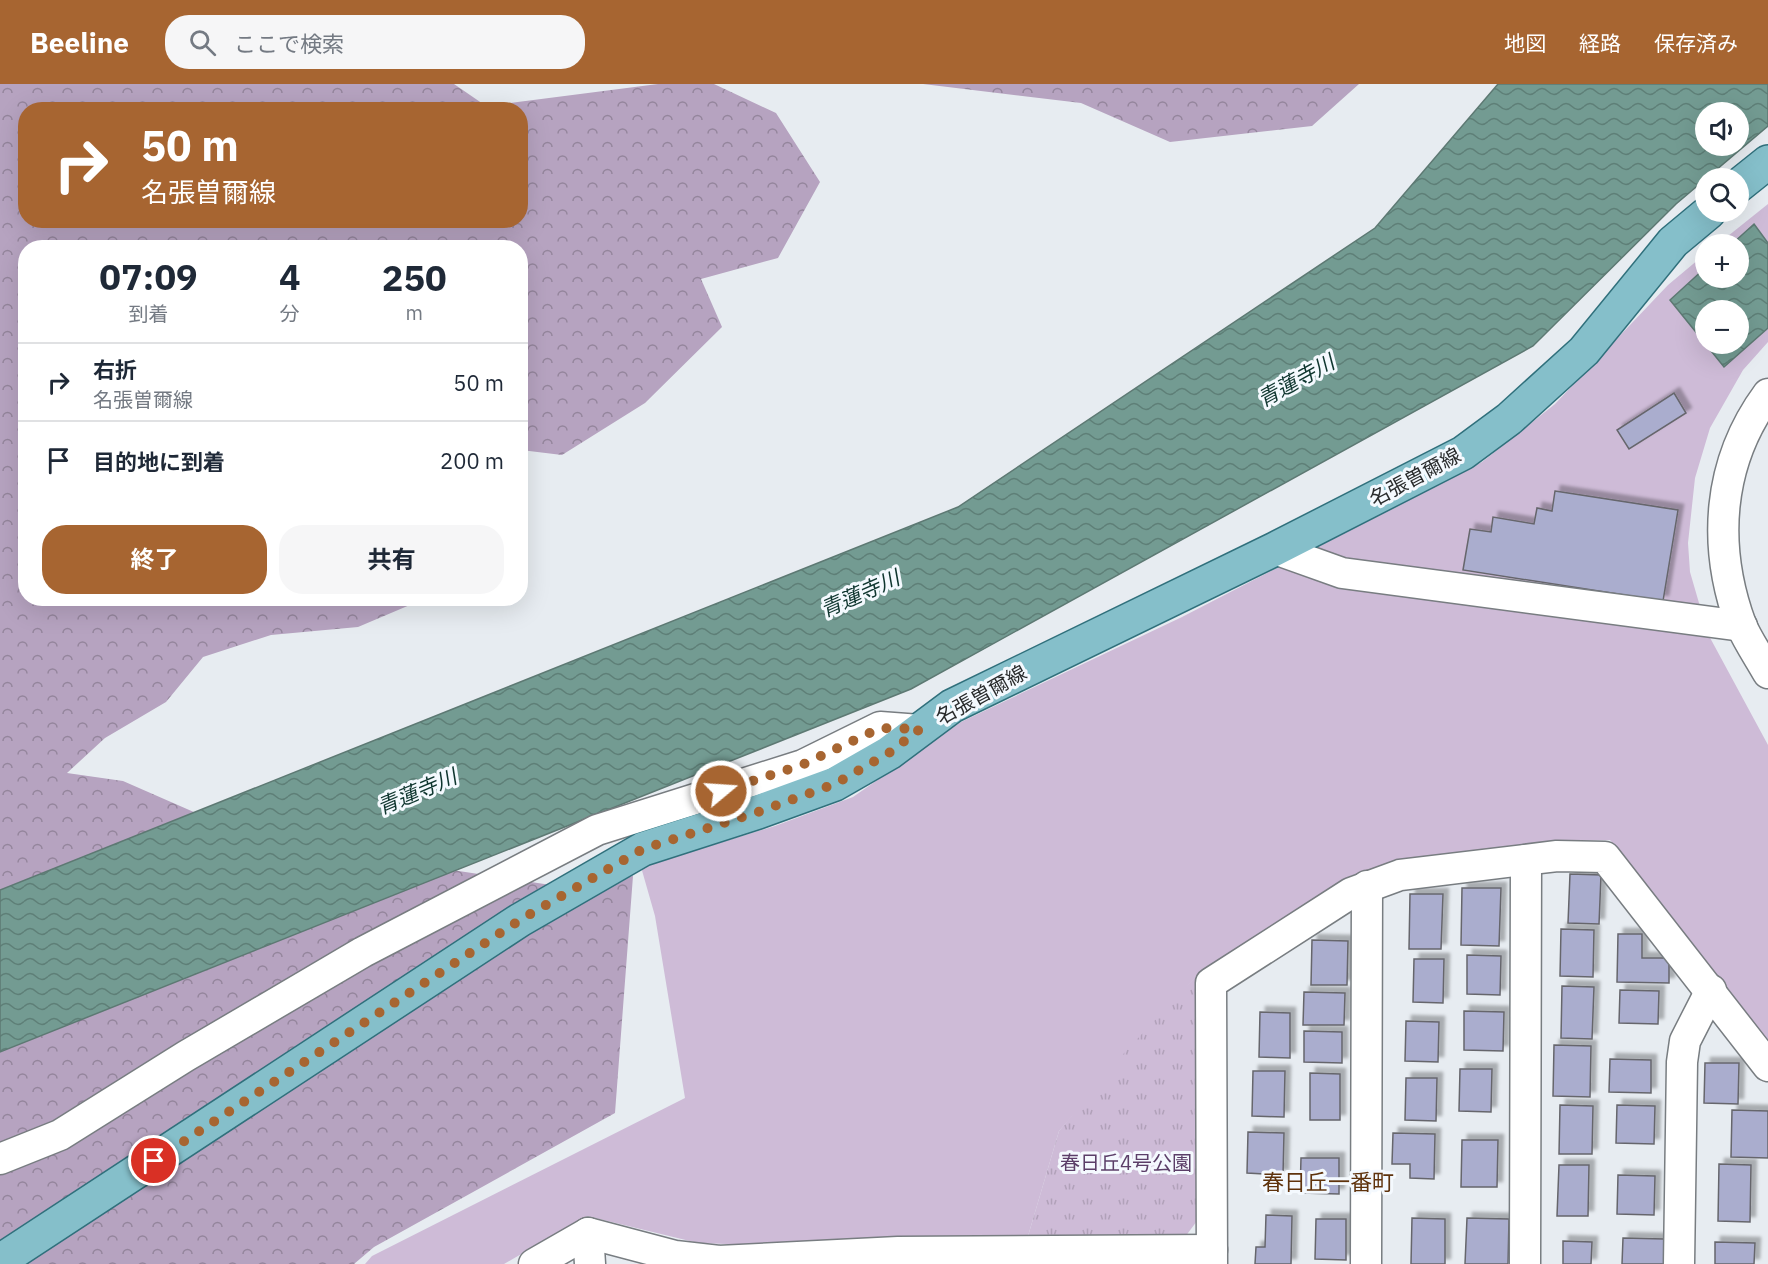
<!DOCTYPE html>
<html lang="ja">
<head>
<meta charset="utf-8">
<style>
  body { margin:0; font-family:"IBM Plex Sans","Noto Sans JP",sans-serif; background:#f6f6f7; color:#1f2937; height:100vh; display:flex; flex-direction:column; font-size:22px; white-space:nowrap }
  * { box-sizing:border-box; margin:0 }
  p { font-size:20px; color:#747a83 }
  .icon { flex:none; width:33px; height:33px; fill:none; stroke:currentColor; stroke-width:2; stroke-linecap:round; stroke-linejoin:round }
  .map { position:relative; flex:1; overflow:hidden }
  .sheet { position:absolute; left:18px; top:156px; width:510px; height:366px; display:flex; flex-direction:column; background:#fff; border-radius:24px; box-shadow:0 6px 24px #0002 }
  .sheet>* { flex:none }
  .top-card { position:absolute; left:18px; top:18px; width:510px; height:126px; border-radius:24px; box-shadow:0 6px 24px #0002; background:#a76531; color:#fff; overflow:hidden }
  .buttons { position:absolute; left:1695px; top:18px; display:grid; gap:12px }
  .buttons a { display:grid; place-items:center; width:54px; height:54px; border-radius:50%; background:#fff; box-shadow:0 6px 24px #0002; font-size:30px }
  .pin { position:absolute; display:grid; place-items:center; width:51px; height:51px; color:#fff; margin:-26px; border:3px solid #fff; border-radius:50%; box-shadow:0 2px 6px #0007 }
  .me { position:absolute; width:66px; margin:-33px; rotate:72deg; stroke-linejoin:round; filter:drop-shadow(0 0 4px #0008) }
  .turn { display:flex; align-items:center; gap:21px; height:126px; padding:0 24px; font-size:27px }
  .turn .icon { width:78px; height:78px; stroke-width:2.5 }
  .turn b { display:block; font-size:42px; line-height:51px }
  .eta { display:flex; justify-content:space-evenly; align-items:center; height:102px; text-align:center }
  .eta b { font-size:36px; font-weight:700; line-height:42px }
  .action { display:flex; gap:12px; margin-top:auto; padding:12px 24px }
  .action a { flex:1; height:69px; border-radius:24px; background:#a76531; color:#fff; font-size:24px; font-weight:700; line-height:69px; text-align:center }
  .action a+a { background:#f6f6f7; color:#1f2937 }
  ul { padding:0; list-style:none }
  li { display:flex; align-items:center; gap:18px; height:78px; padding:0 24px; border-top:2px solid #e0e1e3 }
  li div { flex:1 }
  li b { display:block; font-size:22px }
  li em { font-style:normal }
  header { display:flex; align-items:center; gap:36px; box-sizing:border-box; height:84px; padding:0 30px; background:#a76531; color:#fff }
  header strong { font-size:28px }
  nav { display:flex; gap:33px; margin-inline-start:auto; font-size:21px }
  .search { width:420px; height:54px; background:#f6f6f7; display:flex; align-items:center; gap:15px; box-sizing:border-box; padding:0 21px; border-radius:24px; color:#747a83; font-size:22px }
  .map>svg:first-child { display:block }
  .grass { fill:#cebbd7; fill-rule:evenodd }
  .forest { fill:url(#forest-crowns); fill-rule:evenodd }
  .park { fill:url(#park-tufts) }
  .water { fill:url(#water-waves); stroke:#5d7973; stroke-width:1.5; fill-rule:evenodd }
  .building { fill:#aaadce; stroke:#66666c; stroke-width:1.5; filter:url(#shadow) }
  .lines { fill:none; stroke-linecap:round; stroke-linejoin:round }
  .minor-casing { stroke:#787d81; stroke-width:33 }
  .major-casing { stroke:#30707c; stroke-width:36 }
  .minor { stroke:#fff; stroke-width:30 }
  .major { stroke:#85bfca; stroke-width:33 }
  .route { stroke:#a76531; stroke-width:10; stroke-dasharray:0 18 }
  .labels { text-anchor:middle; stroke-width:6; stroke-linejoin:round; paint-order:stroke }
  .street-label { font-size:20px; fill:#292b2c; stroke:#f4f9fe }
  .park-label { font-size:20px; fill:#5b3e68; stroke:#f4f9fe }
  .water-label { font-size:21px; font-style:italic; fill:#0f362f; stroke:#f4f9fe }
  .quarter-label { font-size:22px; fill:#5f330d; stroke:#f4f9fe }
</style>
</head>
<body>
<header>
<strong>Beeline</strong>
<div class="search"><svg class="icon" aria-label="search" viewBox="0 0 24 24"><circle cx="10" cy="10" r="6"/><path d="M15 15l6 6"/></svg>ここで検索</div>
<nav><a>地図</a><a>経路</a><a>保存済み</a></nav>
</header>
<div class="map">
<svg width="1768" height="1180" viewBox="0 0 1768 1180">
  <defs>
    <pattern id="forest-crowns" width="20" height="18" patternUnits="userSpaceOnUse" patternTransform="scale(1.5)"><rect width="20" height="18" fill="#b6a3c0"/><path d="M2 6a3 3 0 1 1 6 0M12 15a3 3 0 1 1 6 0" fill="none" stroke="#94859c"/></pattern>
    <pattern id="park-tufts" width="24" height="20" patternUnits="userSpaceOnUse" patternTransform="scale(1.5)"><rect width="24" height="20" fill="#cebbd7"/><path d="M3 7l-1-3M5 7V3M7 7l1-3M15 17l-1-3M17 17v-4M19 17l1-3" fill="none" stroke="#b1a1b9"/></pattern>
    <pattern id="water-waves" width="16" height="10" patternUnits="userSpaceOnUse" patternTransform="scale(1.5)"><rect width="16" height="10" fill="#739b92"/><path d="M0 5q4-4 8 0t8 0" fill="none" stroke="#5e7f77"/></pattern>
    <filter id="shadow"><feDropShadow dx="5.5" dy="-5.5" stdDeviation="1.5" flood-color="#0004"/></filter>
  </defs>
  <rect width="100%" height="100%" fill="#e7ecf1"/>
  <path class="grass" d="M 1768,120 L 1768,258 L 1743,286 L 1710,344 L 1695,394 L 1688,459 L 1690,488 L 1708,550 L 1768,661 L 1768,962 L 1729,908 L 1610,756 L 1559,757 L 1394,779 L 1350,792 L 1201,887 L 1059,1047 L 1028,1152 L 754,1161 L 698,1159 L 587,1132 L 504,1180 L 365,1180 L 372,1172 L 685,1014 L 655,832 L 641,783 L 775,742 L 853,713 L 961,638 L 1182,533 L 1482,378 L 1555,320 L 1668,201 L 1705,170 L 1706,194 L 1738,194 L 1738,160 L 1718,160 ZM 1706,226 L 1738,226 L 1738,260 L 1706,260 Z"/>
  <g class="forest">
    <path d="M 0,0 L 454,0 L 486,22 L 658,0 L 714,0 L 776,29 L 820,98 L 778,174 L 701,195 L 722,243 L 645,319 L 562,371 L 521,366 L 520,164 L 26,164 L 26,514 L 424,515 L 358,543 L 271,551 L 203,573 L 166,618 L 105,654 L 67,689 L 123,697 L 260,757 L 564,803 L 633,792 L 615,1029 L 374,1163 L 354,1180 L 0,1180 ZM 26,26 L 520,26 L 520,136 L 26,136 Z"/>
    <path d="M 923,0 L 1359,0 L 1312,42 L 1170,58 L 1081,19 Z"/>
  </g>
  <path class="park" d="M 1201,887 L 1197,1137 L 1185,1153 L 1028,1152 L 1059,1047 L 1125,968 Z"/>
  <g class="water">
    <path d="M 1498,0 L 1768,0 L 1768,42 L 1676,120 L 1533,262 L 911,605 L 0,968 L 0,806 L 958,423 L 1375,144 ZM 1706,28 L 1738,28 L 1738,62 L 1706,62 Z"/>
    <path d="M 1754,140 L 1768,159 L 1768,244 L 1724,283 L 1670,216 L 1705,184 L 1706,194 L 1738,194 L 1738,160 L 1732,160 ZM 1706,226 L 1738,226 L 1738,260 L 1706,260 Z"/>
  </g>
  <g class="building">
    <path d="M 1674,309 L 1686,329 L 1629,365 L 1617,346 Z"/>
    <path d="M 1555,407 L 1678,426 L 1663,517 L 1463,486 L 1470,445 L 1491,448 L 1493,433 L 1534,440 L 1537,424 L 1552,427 Z"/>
    <path d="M 1570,790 L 1601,791 L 1599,840 L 1568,839 Z"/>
    <path d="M 1462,804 L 1501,804 L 1499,862 L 1461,861 Z"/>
    <path d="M 1410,810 L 1443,810 L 1441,865 L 1409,865 Z"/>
    <path d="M 1561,845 L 1594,846 L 1593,893 L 1560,892 Z"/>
    <path d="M 1618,850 L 1642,850 L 1642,874 L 1669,874 L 1669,899 L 1617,898 Z"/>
    <path d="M 1312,856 L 1348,857 L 1347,901 L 1311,901 Z"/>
    <path d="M 1467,871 L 1501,872 L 1500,911 L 1467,910 Z"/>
    <path d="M 1414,875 L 1444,875 L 1443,919 L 1413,918 Z"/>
    <path d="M 1562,902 L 1594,903 L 1592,955 L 1561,954 Z"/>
    <path d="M 1620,906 L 1659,907 L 1658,940 L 1619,939 Z"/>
    <path d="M 1304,908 L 1345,909 L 1344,941 L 1303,941 Z"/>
    <path d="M 1464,927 L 1504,928 L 1503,967 L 1464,966 Z"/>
    <path d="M 1260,928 L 1290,929 L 1290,974 L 1259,973 Z"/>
    <path d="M 1406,937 L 1439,938 L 1438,978 L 1405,977 Z"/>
    <path d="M 1304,947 L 1342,948 L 1342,979 L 1304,978 Z"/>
    <path d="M 1554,961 L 1591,962 L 1590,1013 L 1553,1012 Z"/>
    <path d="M 1610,975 L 1651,976 L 1651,1009 L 1609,1008 Z"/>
    <path d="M 1705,979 L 1739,979 L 1738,1020 L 1704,1019 Z"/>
    <path d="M 1460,985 L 1492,985 L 1491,1028 L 1459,1027 Z"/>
    <path d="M 1253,987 L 1285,987 L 1284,1033 L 1252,1032 Z"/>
    <path d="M 1310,989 L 1340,990 L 1340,1036 L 1310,1036 Z"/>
    <path d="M 1406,994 L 1437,994 L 1436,1037 L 1405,1036 Z"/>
    <path d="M 1560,1021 L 1593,1022 L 1592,1070 L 1559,1070 Z"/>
    <path d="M 1617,1021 L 1655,1022 L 1654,1060 L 1616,1059 Z"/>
    <path d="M 1732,1026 L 1768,1027 L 1768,1074 L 1731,1073 Z"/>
    <path d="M 1248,1048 L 1284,1049 L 1283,1091 L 1247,1089 Z"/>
    <path d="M 1393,1049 L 1435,1050 L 1434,1095 L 1410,1094 L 1410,1080 L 1392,1080 Z"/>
    <path d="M 1462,1056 L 1498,1056 L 1497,1103 L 1461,1103 Z"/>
    <path d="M 1301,1074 L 1339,1074 L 1339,1110 L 1300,1109 Z"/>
    <path d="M 1719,1080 L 1751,1081 L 1750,1138 L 1718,1137 Z"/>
    <path d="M 1559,1081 L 1589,1081 L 1588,1132 L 1557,1132 Z"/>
    <path d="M 1618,1091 L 1655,1092 L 1654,1131 L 1617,1130 Z"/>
    <path d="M 1266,1131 L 1292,1132 L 1291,1180 L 1255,1180 L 1256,1163 L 1265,1163 Z"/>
    <path d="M 1412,1134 L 1445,1135 L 1445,1180 L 1411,1180 Z"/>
    <path d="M 1467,1134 L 1509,1135 L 1508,1180 L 1465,1180 Z"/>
    <path d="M 1316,1135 L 1346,1135 L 1346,1176 L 1315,1175 Z"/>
    <path d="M 1623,1154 L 1664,1155 L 1664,1180 L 1622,1180 Z"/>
    <path d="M 1563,1157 L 1592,1158 L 1591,1180 L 1563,1180 Z"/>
    <path d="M 1715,1158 L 1755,1159 L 1754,1180 L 1715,1180 Z"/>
  </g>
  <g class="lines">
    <defs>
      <g id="minor">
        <path d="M 1768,310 C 1717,379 1712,462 1741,541 C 1748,557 1759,573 1768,589"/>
        <path d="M 1275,465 L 1342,489 L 1742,542"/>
        <path d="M 0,1075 L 60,1051 L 186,972 L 363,868 L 597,746 L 803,681 L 880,643 L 920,646"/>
        <path d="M 588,1149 L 590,1180"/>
        <path d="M 534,1180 L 588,1149 L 675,1172 L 719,1177 L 898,1168 L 1212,1166"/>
        <path d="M 1212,1180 L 1211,899 L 1351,809 L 1400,791 L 1557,772 L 1605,773 L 1768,982"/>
        <path d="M 1366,1180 L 1367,802"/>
        <path d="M 1525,1180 L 1526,776"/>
        <path d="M 1679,1180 L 1682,978 L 1685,957 L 1711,906"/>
      </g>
      <g id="major">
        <path d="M 1738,102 L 1768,78"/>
        <path d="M 0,1177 L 520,836 L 643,765 L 758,728 L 835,700 L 889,669 L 952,622 L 1275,465 L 1463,369 L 1509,335 L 1584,267 L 1673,158 L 1709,128"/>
      </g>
    </defs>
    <use href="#minor" class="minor-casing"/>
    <use href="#major" class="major-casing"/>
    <use href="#minor" class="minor"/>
    <use href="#major" class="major"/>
  </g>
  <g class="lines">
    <path class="route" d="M 154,1077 L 520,836 L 643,765 L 758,728 L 835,700 L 889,669 L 920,645 L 880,644 L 802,681 L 721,707"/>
  </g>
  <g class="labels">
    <g class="street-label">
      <text transform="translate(1415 393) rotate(-28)" y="7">名張曽爾線</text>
      <text transform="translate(981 611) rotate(-29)" y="7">名張曽爾線</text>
    </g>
    <g class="park-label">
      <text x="1126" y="1086">春日丘4号公園</text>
    </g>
    <g class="water-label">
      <text transform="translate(1296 297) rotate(-29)" y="7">青蓮寺川</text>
      <text transform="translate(860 510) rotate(-24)" y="7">青蓮寺川</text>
      <text transform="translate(417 708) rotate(-23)" y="7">青蓮寺川</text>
    </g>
    <g class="quarter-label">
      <text x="1328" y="1106">春日丘一番町</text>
    </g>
  </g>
</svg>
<div class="buttons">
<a><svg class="icon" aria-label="sound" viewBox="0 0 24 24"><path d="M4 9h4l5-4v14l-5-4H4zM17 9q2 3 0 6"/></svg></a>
<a><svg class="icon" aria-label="search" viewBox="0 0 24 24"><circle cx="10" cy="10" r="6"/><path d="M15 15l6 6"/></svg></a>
<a>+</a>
<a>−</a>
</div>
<div class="pin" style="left:154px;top:1077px;background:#d93025"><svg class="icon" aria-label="arrive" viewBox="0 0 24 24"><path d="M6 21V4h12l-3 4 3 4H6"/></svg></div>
<svg class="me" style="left:721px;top:707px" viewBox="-20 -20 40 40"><circle r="17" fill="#a76531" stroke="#fff" stroke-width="3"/><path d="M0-11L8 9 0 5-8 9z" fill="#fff"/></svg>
<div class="top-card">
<div class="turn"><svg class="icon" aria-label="right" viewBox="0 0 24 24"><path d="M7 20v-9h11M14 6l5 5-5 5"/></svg><div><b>50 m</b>名張曽爾線</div></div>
</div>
<section class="sheet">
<div class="eta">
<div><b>07:09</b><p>到着</p></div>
<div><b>4</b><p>分</p></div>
<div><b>250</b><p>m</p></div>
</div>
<ul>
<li><svg class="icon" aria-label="right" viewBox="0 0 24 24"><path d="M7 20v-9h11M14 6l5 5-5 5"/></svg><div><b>右折</b><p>名張曽爾線</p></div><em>50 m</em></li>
<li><svg class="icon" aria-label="arrive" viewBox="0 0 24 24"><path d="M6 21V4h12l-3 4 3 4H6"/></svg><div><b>目的地に到着</b></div><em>200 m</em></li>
</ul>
<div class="action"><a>終了</a><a>共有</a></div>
</section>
</div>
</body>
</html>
